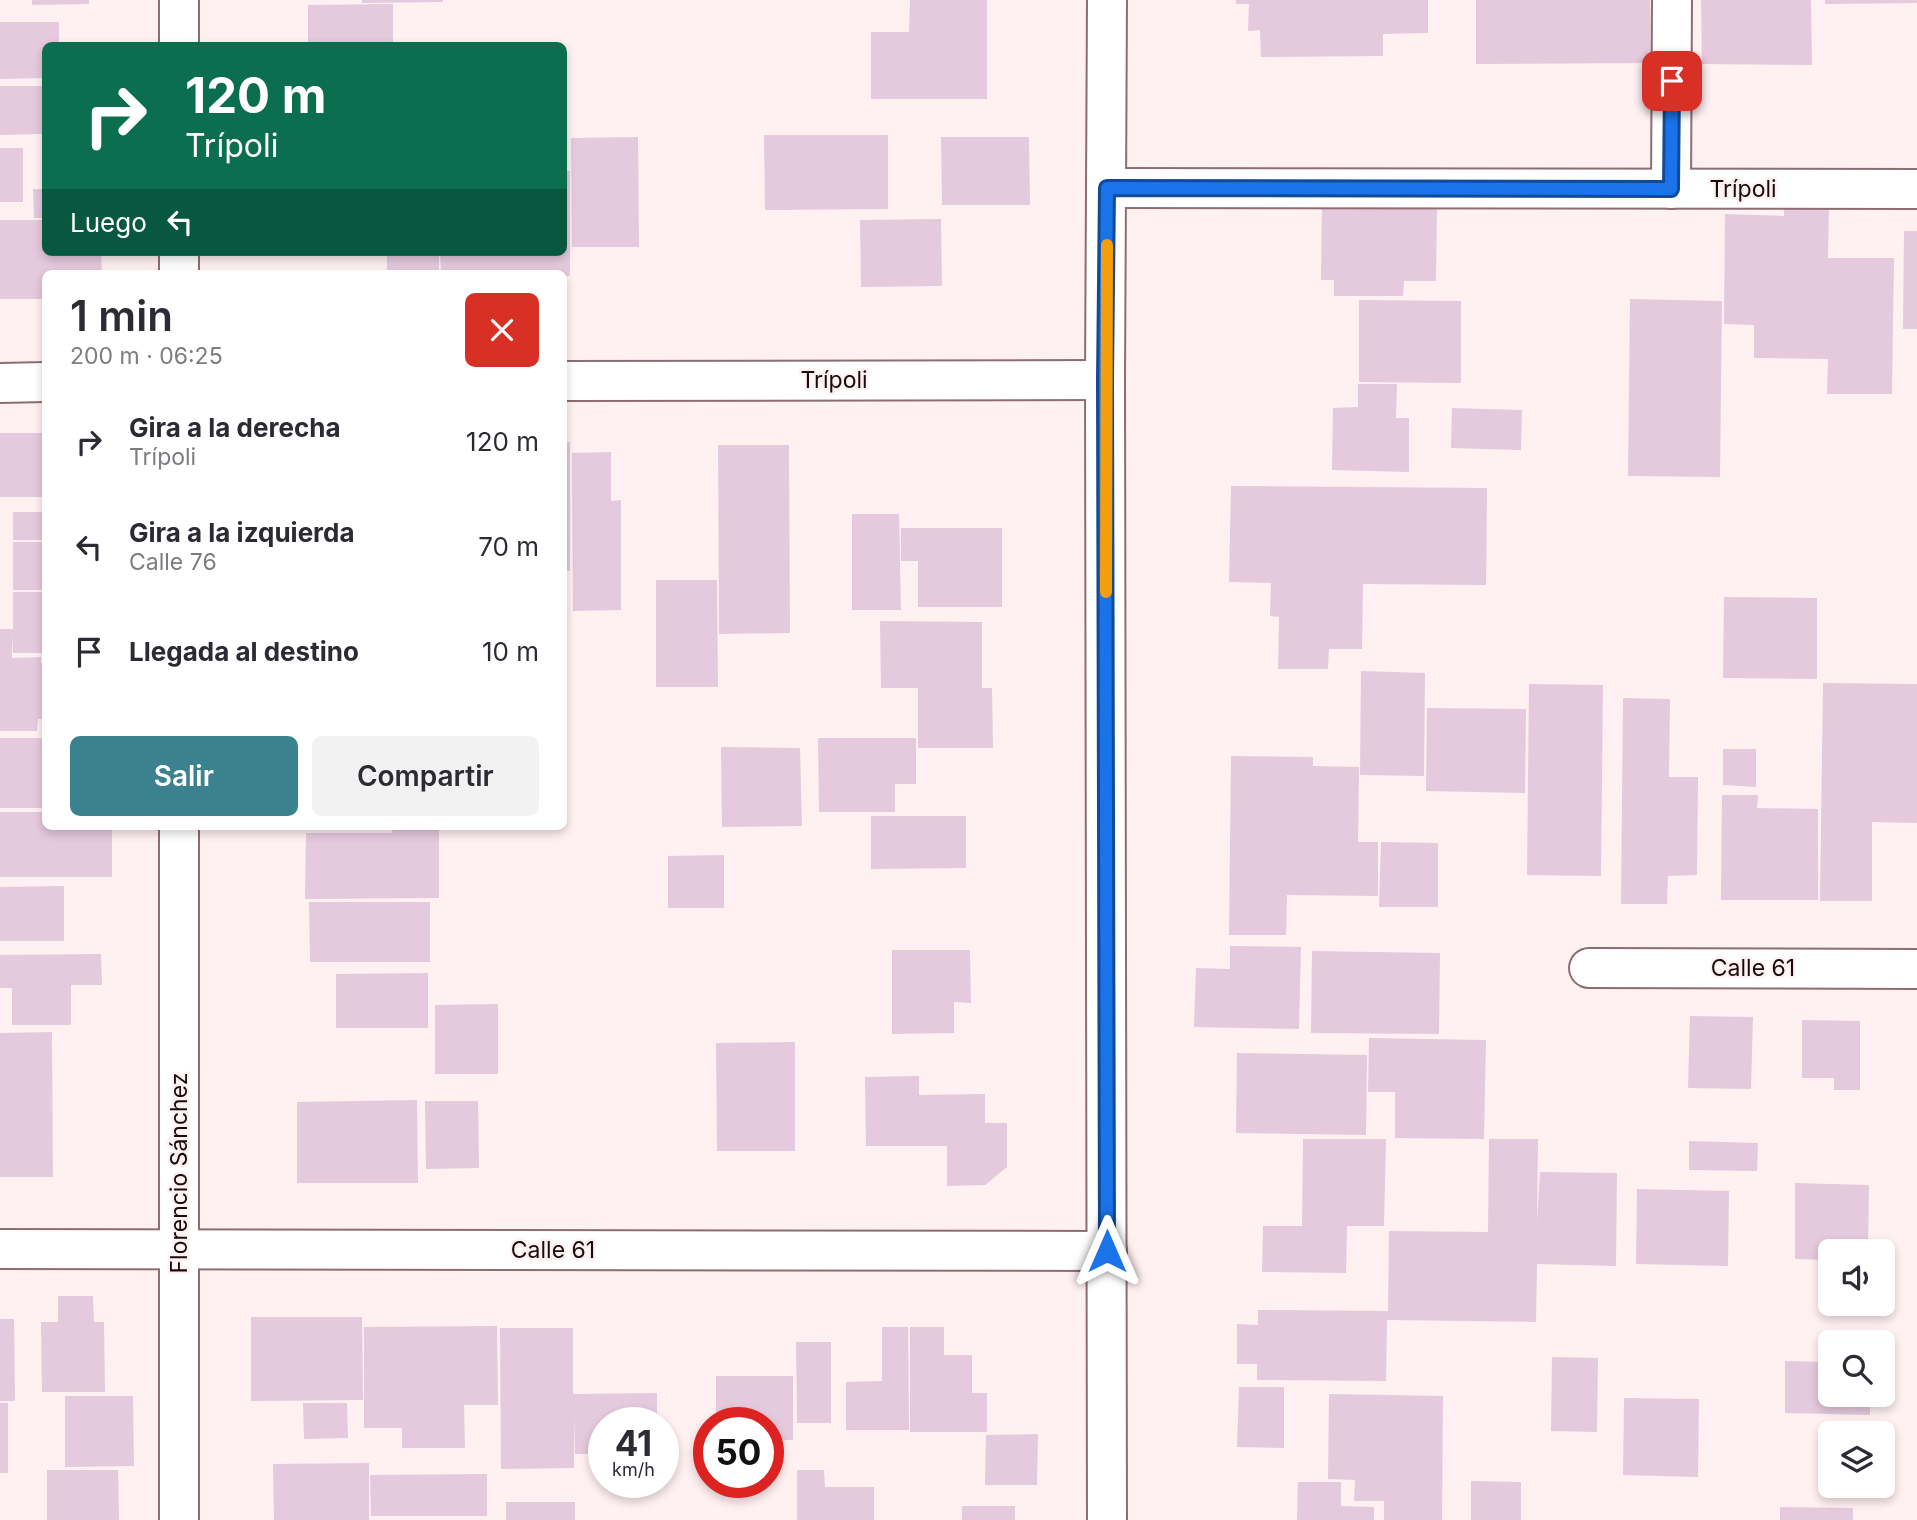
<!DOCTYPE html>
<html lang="es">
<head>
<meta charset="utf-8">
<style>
  body { margin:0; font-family:Inter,sans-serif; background:#f2f2f3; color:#2b2b33; height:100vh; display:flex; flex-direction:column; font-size:26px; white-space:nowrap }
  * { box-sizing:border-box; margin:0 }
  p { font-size:23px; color:#7c7c81 }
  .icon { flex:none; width:38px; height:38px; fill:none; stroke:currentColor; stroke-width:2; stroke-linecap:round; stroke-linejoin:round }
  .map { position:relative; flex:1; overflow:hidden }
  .panel { position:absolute; left:42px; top:270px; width:525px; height:560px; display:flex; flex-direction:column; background:#fff; border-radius:10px; box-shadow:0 4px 10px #0003 }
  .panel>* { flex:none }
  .banner { position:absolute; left:42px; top:42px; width:525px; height:214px; border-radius:10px; box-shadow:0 4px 10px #0003; background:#0b6e4f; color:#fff; overflow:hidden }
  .tools { position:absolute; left:1818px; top:1239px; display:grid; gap:14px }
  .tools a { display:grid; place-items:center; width:77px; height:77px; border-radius:10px; background:#fff; box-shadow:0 4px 10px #0003; font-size:35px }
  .speed { position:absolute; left:588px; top:1407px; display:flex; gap:14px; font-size:35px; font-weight:700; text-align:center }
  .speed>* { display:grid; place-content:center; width:91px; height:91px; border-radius:50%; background:#fff; box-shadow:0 4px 10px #0003; line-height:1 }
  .speed small { font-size:18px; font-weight:400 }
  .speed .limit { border:10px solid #d22; background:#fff; color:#111 }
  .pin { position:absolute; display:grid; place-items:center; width:60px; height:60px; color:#fff; margin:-30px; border-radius:14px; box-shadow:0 4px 10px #0006 }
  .me { position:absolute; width:77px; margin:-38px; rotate:0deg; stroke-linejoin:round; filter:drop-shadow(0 0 5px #0008) }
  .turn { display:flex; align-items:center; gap:24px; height:147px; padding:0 28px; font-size:32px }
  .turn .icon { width:91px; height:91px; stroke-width:2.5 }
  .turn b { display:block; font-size:49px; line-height:60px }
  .then { display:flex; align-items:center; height:66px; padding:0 28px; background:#0003; gap:14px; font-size:26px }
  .round { display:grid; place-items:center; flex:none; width:74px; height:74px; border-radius:10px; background:#f2f2f3 }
  .head { display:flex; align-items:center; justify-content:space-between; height:119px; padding:0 28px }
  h1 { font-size:42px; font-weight:600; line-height:52px }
  .cta { display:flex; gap:14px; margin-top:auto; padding:14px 28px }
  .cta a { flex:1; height:80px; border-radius:10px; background:#3c818e; color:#fff; font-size:28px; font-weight:600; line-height:80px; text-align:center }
  .cta a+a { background:#f2f2f3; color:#2b2b33 }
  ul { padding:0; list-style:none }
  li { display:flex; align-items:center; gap:21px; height:105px; padding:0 28px }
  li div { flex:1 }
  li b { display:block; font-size:26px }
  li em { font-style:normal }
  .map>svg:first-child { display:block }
  .building { fill:#e5c9dd }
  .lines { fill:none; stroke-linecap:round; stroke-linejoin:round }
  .street-casing { stroke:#8d6d72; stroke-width:42 }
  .secondary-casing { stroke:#8d6d72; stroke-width:42 }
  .street { stroke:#fff; stroke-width:38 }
  .secondary { stroke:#fff; stroke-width:38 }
  .route-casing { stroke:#114b97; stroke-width:18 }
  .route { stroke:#1a73e8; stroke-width:12 }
  .slow { stroke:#f59e0b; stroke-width:12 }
  .labels { text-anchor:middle; stroke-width:5; stroke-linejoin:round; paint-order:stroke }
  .street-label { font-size:23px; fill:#180c0f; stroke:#fff0f2 }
</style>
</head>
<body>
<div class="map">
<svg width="1917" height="1520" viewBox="0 0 1917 1520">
  <rect width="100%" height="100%" fill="#fff0f2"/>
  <g class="building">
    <path d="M 32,0 L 89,0 L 89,4 L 32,5 Z"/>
    <path d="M 362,0 L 443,0 L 443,2 L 362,3 Z"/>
    <path d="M 910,0 L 987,0 L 987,99 L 871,99 L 871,32 L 909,32 Z"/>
    <path d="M 1236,0 L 1428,0 L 1428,33 L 1383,34 L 1383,56 L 1261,57 L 1260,30 L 1248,31 L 1249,4 L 1236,4 Z"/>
    <path d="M 1476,0 L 1650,0 L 1651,63 L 1476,64 Z"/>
    <path d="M 1701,0 L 1811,0 L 1812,65 L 1702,64 Z"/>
    <path d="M 1825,0 L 1917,0 L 1917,3 L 1825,4 Z"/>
    <path d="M 393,4 L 393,46 L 308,46 L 308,5 Z"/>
    <path d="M 0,22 L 59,22 L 59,46 L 46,46 L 46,78 L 0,79 Z"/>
    <path d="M 0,86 L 46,86 L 46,148 L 43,148 L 43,134 L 0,135 Z"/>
    <path d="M 764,135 L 888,135 L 888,209 L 765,210 Z"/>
    <path d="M 638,137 L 639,247 L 572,247 L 571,138 Z"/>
    <path d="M 941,137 L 1029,137 L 1030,205 L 942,205 Z"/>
    <rect x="0" y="148" width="23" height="54"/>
    <path d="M 564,171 L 570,171 L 570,276 L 564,276 L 564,273 L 441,273 L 440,252 L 564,252 Z"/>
    <path d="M 33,189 L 46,189 L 46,218 L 34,218 Z"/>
    <path d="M 1784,202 L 1829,203 L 1828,258 L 1894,258 L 1892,394 L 1827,394 L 1828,359 L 1754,358 L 1754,325 L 1724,324 L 1725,214 L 1784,216 Z"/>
    <path d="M 1322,204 L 1437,206 L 1436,281 L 1404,281 L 1403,296 L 1334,296 L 1334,280 L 1321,280 Z"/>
    <path d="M 941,219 L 942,286 L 861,287 L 860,220 Z"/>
    <path d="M 0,220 L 46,220 L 46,252 L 101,252 L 102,273 L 46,273 L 46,299 L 0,299 Z"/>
    <path d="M 1904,231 L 1917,231 L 1917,329 L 1903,329 Z"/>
    <rect x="387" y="252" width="52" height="21"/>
    <path d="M 1630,299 L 1722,301 L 1720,477 L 1628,476 Z"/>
    <path d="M 1359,300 L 1461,301 L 1461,383 L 1359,382 Z"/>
    <path d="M 1358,384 L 1397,384 L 1396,418 L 1409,418 L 1409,472 L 1332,470 L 1333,408 L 1358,407 Z"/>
    <path d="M 1452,408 L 1522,410 L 1521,450 L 1451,448 Z"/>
    <rect x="0" y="433" width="46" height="64"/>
    <rect x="564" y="442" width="6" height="129"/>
    <path d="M 718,445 L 789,445 L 790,633 L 719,634 Z"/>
    <path d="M 611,452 L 611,501 L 621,500 L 621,610 L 573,611 L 572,453 Z"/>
    <path d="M 1231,486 L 1487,488 L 1486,585 L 1363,584 L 1362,649 L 1329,649 L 1328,669 L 1278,669 L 1279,617 L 1270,616 L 1271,583 L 1229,582 Z"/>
    <rect x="13" y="512" width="33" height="28"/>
    <path d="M 852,514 L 899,514 L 901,610 L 852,610 Z"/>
    <path d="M 901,528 L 1002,528 L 1002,607 L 918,607 L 918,561 L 901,561 Z"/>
    <rect x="13" y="542" width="33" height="48"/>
    <path d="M 656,580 L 717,580 L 718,687 L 656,687 Z"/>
    <path d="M 13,592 L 46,592 L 46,653 L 13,653 L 12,634 L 12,658 L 41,657 L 41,663 L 46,663 L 46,719 L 38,719 L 37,731 L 0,731 L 0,629 L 13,629 Z"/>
    <path d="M 1724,597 L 1817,598 L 1817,679 L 1723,678 Z"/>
    <path d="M 880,621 L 982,622 L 982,688 L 992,688 L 993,748 L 918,748 L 918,688 L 881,688 Z"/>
    <path d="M 1361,671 L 1425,673 L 1424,776 L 1360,775 Z"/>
    <path d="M 1823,683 L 1917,684 L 1917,823 L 1872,822 L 1872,901 L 1820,901 Z"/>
    <path d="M 1529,684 L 1603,685 L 1601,876 L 1527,875 Z"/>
    <path d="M 1623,698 L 1670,699 L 1669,777 L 1698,777 L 1697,875 L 1668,876 L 1667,904 L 1621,904 Z"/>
    <path d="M 1427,708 L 1526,709 L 1525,793 L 1426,791 Z"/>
    <rect x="0" y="738" width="46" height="70"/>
    <path d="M 818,738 L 916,738 L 916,784 L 895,784 L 895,812 L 819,812 Z"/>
    <path d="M 721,747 L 800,748 L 802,826 L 722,827 Z"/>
    <path d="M 1723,749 L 1756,749 L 1756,787 L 1723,785 Z"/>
    <path d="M 1231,756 L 1313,757 L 1313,766 L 1359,767 L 1358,842 L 1378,842 L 1378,896 L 1287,895 L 1286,935 L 1229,935 Z"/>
    <path d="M 1722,795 L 1758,795 L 1757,808 L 1818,809 L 1818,900 L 1721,900 Z"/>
    <path d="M 0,812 L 46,812 L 46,826 L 112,826 L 112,877 L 0,877 Z"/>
    <path d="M 871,816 L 966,816 L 966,868 L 871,869 Z"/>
    <path d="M 392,826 L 439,826 L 439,898 L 305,899 L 306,833 L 392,833 Z"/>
    <path d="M 1381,842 L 1438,843 L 1438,907 L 1379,907 Z"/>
    <path d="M 724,855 L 724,908 L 668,908 L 668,856 Z"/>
    <path d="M 64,886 L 64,941 L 0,941 L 0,887 Z"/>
    <path d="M 309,902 L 430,902 L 430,962 L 310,962 Z"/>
    <path d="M 1230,946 L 1301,947 L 1299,1029 L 1194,1027 L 1196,968 L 1230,969 Z"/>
    <path d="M 892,950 L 970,950 L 971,1003 L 954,1002 L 954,1033 L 892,1034 Z"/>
    <path d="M 1312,951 L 1440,953 L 1439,1034 L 1311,1033 Z"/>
    <path d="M 101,954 L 102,985 L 71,985 L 71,1025 L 12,1025 L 12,988 L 0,988 L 0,955 Z"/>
    <path d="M 428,973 L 428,1028 L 336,1028 L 336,974 Z"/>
    <path d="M 498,1004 L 498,1074 L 435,1074 L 435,1005 Z"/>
    <path d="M 1690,1016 L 1753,1017 L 1751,1089 L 1688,1088 Z"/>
    <path d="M 1802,1020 L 1860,1021 L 1860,1090 L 1834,1090 L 1834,1078 L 1802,1078 Z"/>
    <path d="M 52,1032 L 53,1177 L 0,1177 L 0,1033 Z"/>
    <path d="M 1369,1038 L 1486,1040 L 1484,1139 L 1395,1138 L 1395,1092 L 1368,1092 Z"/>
    <path d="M 795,1042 L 795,1151 L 717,1151 L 716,1043 Z"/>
    <path d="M 1237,1053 L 1367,1055 L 1366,1135 L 1236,1133 Z"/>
    <path d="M 919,1076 L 919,1095 L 985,1094 L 985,1123 L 1007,1123 L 1007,1167 L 985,1185 L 947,1186 L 947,1146 L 866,1146 L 865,1077 Z"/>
    <path d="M 417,1100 L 418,1183 L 297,1183 L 297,1102 Z"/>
    <path d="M 425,1101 L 478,1101 L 479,1168 L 426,1169 Z"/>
    <path d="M 1303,1139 L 1386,1139 L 1384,1226 L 1347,1226 L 1346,1273 L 1262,1272 L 1263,1226 L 1302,1226 Z"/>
    <path d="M 1489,1139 L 1538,1139 L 1537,1223 L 1540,1172 L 1617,1173 L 1616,1266 L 1537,1264 L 1536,1322 L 1387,1320 L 1386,1381 L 1257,1380 L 1257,1364 L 1237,1364 L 1237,1324 L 1258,1325 L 1258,1310 L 1388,1311 L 1389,1231 L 1488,1232 Z"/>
    <path d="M 1689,1141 L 1758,1143 L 1757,1171 L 1689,1170 Z"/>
    <path d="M 1795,1183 L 1869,1185 L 1868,1251 L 1830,1251 L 1830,1260 L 1795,1259 Z"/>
    <path d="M 1637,1189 L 1729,1191 L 1728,1266 L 1636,1264 Z"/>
    <path d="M 58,1296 L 93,1296 L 94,1322 L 104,1322 L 105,1392 L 42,1392 L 41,1322 L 58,1322 Z"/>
    <path d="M 251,1317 L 362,1317 L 363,1400 L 251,1401 Z"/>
    <path d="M 0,1319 L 14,1319 L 15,1401 L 0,1401 Z"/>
    <path d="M 497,1326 L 498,1405 L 464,1405 L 465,1448 L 402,1448 L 402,1428 L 364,1428 L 364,1327 Z"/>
    <path d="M 882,1327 L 908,1327 L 909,1430 L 846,1430 L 846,1382 L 882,1381 Z"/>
    <path d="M 910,1327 L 944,1327 L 944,1355 L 972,1355 L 972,1393 L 987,1393 L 987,1432 L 910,1432 Z"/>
    <path d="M 500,1328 L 573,1328 L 573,1394 L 657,1393 L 657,1423 L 604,1423 L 604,1454 L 575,1454 L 574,1415 L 574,1468 L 501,1469 Z"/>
    <path d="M 796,1342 L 831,1342 L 831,1423 L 797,1423 Z"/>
    <path d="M 1552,1357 L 1598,1358 L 1597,1432 L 1551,1431 Z"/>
    <path d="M 1785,1361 L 1830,1362 L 1830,1395 L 1870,1395 L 1870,1415 L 1785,1413 Z"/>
    <path d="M 716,1376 L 793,1376 L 793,1440 L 768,1440 L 768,1423 L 716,1423 Z"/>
    <path d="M 1239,1387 L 1284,1387 L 1284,1448 L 1237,1447 Z"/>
    <path d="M 1329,1394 L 1443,1396 L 1442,1520 L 1384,1520 L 1384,1501 L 1354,1501 L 1355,1480 L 1328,1479 Z"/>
    <path d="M 65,1396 L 133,1396 L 134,1466 L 65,1467 Z"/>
    <path d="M 1624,1398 L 1699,1399 L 1698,1477 L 1623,1475 Z"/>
    <rect x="0" y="1403" width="8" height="70"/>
    <path d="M 303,1403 L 347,1403 L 348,1438 L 304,1439 Z"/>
    <path d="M 1038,1434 L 1037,1485 L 985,1485 L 986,1435 Z"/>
    <path d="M 369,1463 L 369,1520 L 274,1520 L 273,1464 Z"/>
    <path d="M 47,1470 L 118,1470 L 119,1520 L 47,1520 Z"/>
    <path d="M 797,1470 L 824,1470 L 825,1487 L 874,1487 L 874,1520 L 797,1520 Z"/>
    <path d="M 487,1474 L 487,1516 L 371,1516 L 370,1475 Z"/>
    <path d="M 1471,1481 L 1521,1482 L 1521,1520 L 1471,1520 Z"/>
    <path d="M 1298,1482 L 1341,1482 L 1341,1506 L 1374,1507 L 1374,1520 L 1297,1520 Z"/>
    <rect x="506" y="1502" width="69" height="18"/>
    <rect x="962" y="1506" width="53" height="14"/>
    <path d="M 1780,1507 L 1853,1508 L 1853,1520 L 1780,1520 Z"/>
  </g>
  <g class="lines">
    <defs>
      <g id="street">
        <path d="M 179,46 L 179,0"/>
        <path d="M 1107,188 L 1917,189"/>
        <path d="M 1671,189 L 1672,0"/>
        <path d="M 179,273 L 179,252"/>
        <path d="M 564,381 L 1105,380"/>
        <path d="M 0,383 L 46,382"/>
        <path d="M 1589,968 L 1917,969"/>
        <path d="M 0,1249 L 1107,1251"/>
        <path d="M 179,1520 L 179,826"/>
      </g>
      <path id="secondary" d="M 1107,0 L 1105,380 L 1107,1520"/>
    </defs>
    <use href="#street" class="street-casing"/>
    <use href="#secondary" class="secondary-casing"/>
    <use href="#street" class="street"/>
    <use href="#secondary" class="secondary"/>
  </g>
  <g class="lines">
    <defs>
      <path id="route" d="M 1107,1251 L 1105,380 L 1107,188 L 1671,189 L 1672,81"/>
    </defs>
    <use href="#route" class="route-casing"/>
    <use href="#route" class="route"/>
    <path class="slow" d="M 1106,592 L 1107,245"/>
  </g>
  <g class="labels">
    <g class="street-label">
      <text x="1743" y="197">Trípoli</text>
      <text x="834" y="388">Trípoli</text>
      <text x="1753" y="976">Calle 61</text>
      <text transform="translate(179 1173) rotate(-90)" y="8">Florencio Sánchez</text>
      <text x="553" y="1258">Calle 61</text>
    </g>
  </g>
</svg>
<div class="tools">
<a><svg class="icon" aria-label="sound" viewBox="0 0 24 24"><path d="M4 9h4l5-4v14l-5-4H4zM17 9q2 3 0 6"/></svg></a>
<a><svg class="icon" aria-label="search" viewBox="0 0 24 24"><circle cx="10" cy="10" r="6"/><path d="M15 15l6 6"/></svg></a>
<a><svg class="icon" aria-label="layers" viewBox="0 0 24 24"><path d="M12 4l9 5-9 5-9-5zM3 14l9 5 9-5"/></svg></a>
</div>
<div class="speed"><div>41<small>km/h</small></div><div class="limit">50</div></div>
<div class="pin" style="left:1672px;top:81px;background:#d93025"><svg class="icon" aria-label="arrive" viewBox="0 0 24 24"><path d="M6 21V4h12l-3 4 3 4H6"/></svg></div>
<svg class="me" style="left:1107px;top:1251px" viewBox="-20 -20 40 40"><path d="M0-17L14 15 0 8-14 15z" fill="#1a73e8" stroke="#fff" stroke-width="4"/></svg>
<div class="banner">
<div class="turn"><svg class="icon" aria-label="right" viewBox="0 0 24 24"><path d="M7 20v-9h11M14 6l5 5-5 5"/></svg><div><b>120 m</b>Trípoli</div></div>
<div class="then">Luego<svg class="icon" aria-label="left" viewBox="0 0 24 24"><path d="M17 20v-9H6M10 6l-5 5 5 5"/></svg></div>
</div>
<section class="panel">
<div class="head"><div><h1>1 min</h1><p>200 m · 06:25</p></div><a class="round" style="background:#d93025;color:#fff"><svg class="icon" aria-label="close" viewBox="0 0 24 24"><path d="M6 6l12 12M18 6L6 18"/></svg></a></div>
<ul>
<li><svg class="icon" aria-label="right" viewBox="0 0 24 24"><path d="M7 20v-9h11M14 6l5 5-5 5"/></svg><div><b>Gira a la derecha</b><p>Trípoli</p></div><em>120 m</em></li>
<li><svg class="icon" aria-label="left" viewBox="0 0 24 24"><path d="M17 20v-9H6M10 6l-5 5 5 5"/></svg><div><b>Gira a la izquierda</b><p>Calle 76</p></div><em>70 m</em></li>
<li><svg class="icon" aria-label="arrive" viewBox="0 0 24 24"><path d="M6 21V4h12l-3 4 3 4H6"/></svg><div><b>Llegada al destino</b></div><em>10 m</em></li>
</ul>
<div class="cta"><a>Salir</a><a>Compartir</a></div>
</section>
</div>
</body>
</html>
